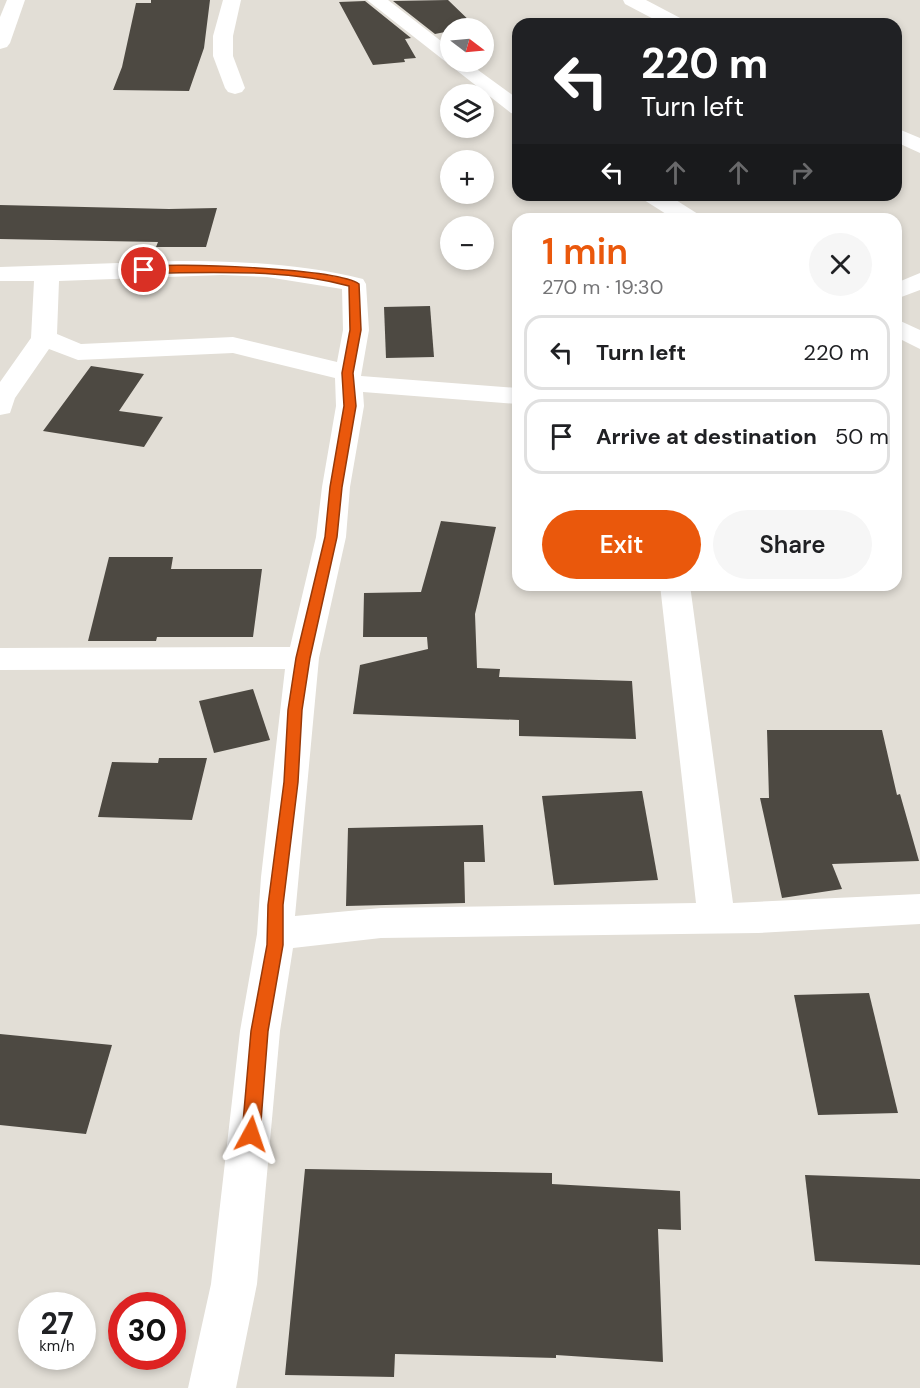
<!DOCTYPE html>
<html lang="en">
<head>
<meta charset="utf-8">
<style>
  body { margin:0; font-family:"DM Sans",sans-serif; background:#f6f6f6; color:#202124; height:100vh; display:flex; flex-direction:column; font-size:22px; white-space:nowrap }
  * { box-sizing:border-box; margin:0 }
  p { font-size:20px; color:#757577 }
  .icon { flex:none; width:33px; height:33px; fill:none; stroke:currentColor; stroke-width:2; stroke-linecap:round; stroke-linejoin:round }
  .map { position:relative; flex:1; overflow:hidden }
  .drawer { position:absolute; left:512px; top:213px; width:390px; height:378px; display:flex; flex-direction:column; background:#fff; border-radius:18px; box-shadow:0 3px 9px #0003 }
  .drawer>* { flex:none }
  .top-card { position:absolute; left:512px; top:18px; width:390px; height:183px; border-radius:18px; box-shadow:0 3px 9px #0003; background:#202124; color:#fff; overflow:hidden }
  .needle { width:39px; rotate:106deg }
  .controls { position:absolute; left:440px; top:18px; display:grid; gap:12px }
  .controls a { display:grid; place-items:center; width:54px; height:54px; border-radius:50%; background:#fff; box-shadow:0 3px 9px #0003; font-size:30px }
  .speed { position:absolute; left:18px; top:1292px; display:flex; gap:12px; font-size:30px; font-weight:700; text-align:center }
  .speed>* { display:grid; place-content:center; width:78px; height:78px; border-radius:50%; background:#fff; box-shadow:0 3px 9px #0003; line-height:1 }
  .speed small { font-size:15px; font-weight:400 }
  .speed .limit { border:9px solid #d22; background:#fff; color:#111 }
  .pin { position:absolute; display:grid; place-items:center; width:51px; height:51px; color:#fff; margin:-26px; border:3px solid #fff; border-radius:50%; box-shadow:0 2px 6px #0007 }
  .me { position:absolute; width:66px; margin:-33px; rotate:5deg; stroke-linejoin:round; filter:drop-shadow(0 0 4px #0008) }
  .turn { display:flex; align-items:center; gap:21px; height:126px; padding:0 30px; font-size:27px }
  .turn .icon { width:78px; height:78px; stroke-width:2.5 }
  .turn b { display:block; font-size:42px; line-height:51px }
  .lanes { display:flex; align-items:center; height:57px; padding:0 30px; background:#0003; justify-content:center; gap:30px; direction:ltr }
  .lanes .off { opacity:.35 }
  .round { display:grid; place-items:center; flex:none; width:63px; height:63px; border-radius:32px; background:#f6f6f6 }
  .headline { display:flex; align-items:center; justify-content:space-between; height:102px; padding:0 30px }
  h1 { font-size:36px; font-weight:600; line-height:45px; color:#ea580c }
  .action { display:flex; gap:12px; margin-top:auto; padding:12px 30px }
  .action a { flex:1; height:69px; border-radius:36px; background:#ea580c; color:#fff; font-size:24px; font-weight:600; line-height:69px; text-align:center }
  .action a+a { background:#f6f6f6; color:#202124 }
  ul { padding:0; list-style:none }
  li { display:flex; align-items:center; gap:18px; height:75px; margin:0 12px 9px; padding:0 18px; border:3px solid #e0e0e0; border-radius:18px }
  li div { flex:1 }
  li b { display:block; font-size:22px }
  li em { font-style:normal }
  .map>svg:first-child { display:block }
  .building { fill:#4d4942 }
  .lines { fill:none; stroke-linecap:round; stroke-linejoin:round }
  .minor { fill:#fff; fill-rule:evenodd }
  .route { fill:#ea580c; stroke:#983908; stroke-width:1.5 }
</style>
</head>
<body>
<div class="map">
<svg width="920" height="1388" viewBox="0 0 920 1388">
  <rect width="100%" height="100%" fill="#e2ded6"/>
  <g class="building">
    <path d="M 151,0 L 210,0 L 204,48 L 189,91 L 113,90 L 122,67 L 136,3 L 151,3 Z"/>
    <path d="M 448,0 L 476,27 L 450,28 L 450,31 L 435,34 L 393,1 Z"/>
    <path d="M 365,1 L 411,38 L 405,39 L 416,58 L 404,59 L 405,62 L 373,65 L 339,2 Z"/>
    <path d="M 0,205 L 169,209 L 217,208 L 206,247 L 156,247 L 158,242 L 0,239 Z"/>
    <path d="M 430,306 L 434,357 L 386,358 L 384,307 Z"/>
    <path d="M 91,366 L 144,374 L 119,411 L 163,417 L 144,447 L 43,431 Z"/>
    <path d="M 441,521 L 496,527 L 475,614 L 477,668 L 500,669 L 499,677 L 632,681 L 636,739 L 519,736 L 519,720 L 353,714 L 360,665 L 428,649 L 427,637 L 363,637 L 364,593 L 421,592 Z"/>
    <path d="M 109,557 L 173,557 L 171,569 L 262,569 L 253,637 L 157,637 L 156,641 L 88,641 Z"/>
    <path d="M 253,689 L 270,740 L 214,753 L 199,701 Z"/>
    <path d="M 767,730 L 882,730 L 897,795 L 900,794 L 919,861 L 832,864 L 842,889 L 782,898 L 760,798 L 769,798 Z"/>
    <path d="M 159,758 L 207,758 L 192,820 L 98,817 L 112,762 L 158,763 Z"/>
    <path d="M 639,791 L 642,791 L 658,880 L 554,885 L 542,796 Z"/>
    <path d="M 483,825 L 485,862 L 464,862 L 465,903 L 346,906 L 348,828 Z"/>
    <path d="M 869,993 L 898,1113 L 818,1115 L 794,995 Z"/>
    <path d="M 0,1034 L 112,1045 L 86,1134 L 0,1125 Z"/>
    <path d="M 305,1169 L 552,1173 L 552,1184 L 680,1191 L 681,1230 L 658,1229 L 663,1362 L 556,1355 L 556,1358 L 395,1354 L 394,1377 L 285,1375 Z"/>
    <path d="M 805,1175 L 920,1179 L 920,1265 L 815,1261 Z"/>
  </g>
  <g class="lines">
    <g class="minor">
      <path d="M 7,0 L 25,0 L 10,43 L 7,47 L 0,49 L 0,17 Z"/>
      <path d="M 223,0 L 241,0 L 233,36 L 233,56 L 245,88 L 242,92 L 235,94 L 228,92 L 225,88 L 213,56 L 213,36 Z"/>
      <path d="M 367,0 L 388,0 L 450,48 L 450,62 L 467,62 L 518,99 L 518,115 L 511,113 Z"/>
      <path d="M 623,0 L 646,0 L 684,20 L 687,24 L 663,24 L 625,4 Z"/>
      <path d="M 896,128 L 920,138 L 920,153 L 896,142 Z"/>
      <path d="M 641,195 L 668,195 L 698,214 L 702,219 L 674,219 L 644,200 Z"/>
      <path d="M 178,261 C 241,261 302,264 363,279 L 366,284 L 369,330 L 361,376 L 518,388 L 518,404 L 363,392 L 364,406 L 350,487 L 346,537 L 319,658 L 295,916 L 381,908 L 696,903 L 660,585 L 690,585 L 733,903 L 920,894 L 920,924 L 758,933 L 381,938 L 293,948 L 280,1031 L 257,1284 L 236,1388 L 188,1388 L 211,1284 L 240,1031 L 257,934 L 261,877 L 285,669 L 0,670 L 0,648 L 290,647 L 316,537 L 322,487 L 336,406 L 335,378 L 233,353 L 78,360 L 49,349 L 15,398 L 10,413 L 0,415 L 0,382 L 31,338 L 34,281 L 0,281 L 0,267 ZM 222,275 L 267,277 L 342,289 L 343,330 L 337,362 L 233,337 L 81,344 L 57,334 L 59,281 Z"/>
      <path d="M 920,273 L 920,290 L 896,299 L 896,283 Z"/>
      <path d="M 896,319 L 920,330 L 920,349 L 896,337 Z"/>
    </g>
  </g>
  <path class="route" d="M 140,267 C 170,262 338,268 359,284 L 361,330 L 353,373 L 356,406 L 342,487 L 337,537 L 310,658 L 302,710 L 298,782 L 283,905 L 283,945 L 268,1031 L 260,1134 L 257,1140 L 251,1142 L 245,1140 L 242,1134 L 251,1031 L 267,945 L 268,905 L 284,782 L 288,710 L 296,658 L 325,537 L 330,487 L 344,406 L 342,373 L 350,330 L 349,286 C 283,268 211,273 144,273 L 139,270 Z"/>
</svg>
<div class="controls">
<a><svg class="needle" viewBox="-14 -14 28 28"><path d="M0-13l5 13h-10z" fill="#e53935"/><path d="M0 13l5-13h-10z" fill="#757577"/></svg></a>
<a><svg class="icon" aria-label="layers" viewBox="0 0 24 24"><path d="M12 4l9 5-9 5-9-5zM3 14l9 5 9-5"/></svg></a>
<a>+</a>
<a>−</a>
</div>
<div class="speed"><div>27<small>km/h</small></div><div class="limit">30</div></div>
<div class="pin" style="left:144px;top:270px;background:#d93025"><svg class="icon" aria-label="arrive" viewBox="0 0 24 24"><path d="M6 21V4h12l-3 4 3 4H6"/></svg></div>
<svg class="me" style="left:251px;top:1134px" viewBox="-20 -20 40 40"><path d="M0-17L14 15 0 8-14 15z" fill="#ea580c" stroke="#fff" stroke-width="4"/></svg>
<div class="top-card">
<div class="turn"><svg class="icon" aria-label="left" viewBox="0 0 24 24"><path d="M17 20v-9H6M10 6l-5 5 5 5"/></svg><div><b>220 m</b>Turn left</div></div>
<div class="lanes"><svg class="icon" aria-label="left" viewBox="0 0 24 24"><path d="M17 20v-9H6M10 6l-5 5 5 5"/></svg><svg class="icon off" aria-label="ahead" viewBox="0 0 24 24"><path d="M12 20V5M6 11l6-6 6 6"/></svg><svg class="icon off" aria-label="ahead" viewBox="0 0 24 24"><path d="M12 20V5M6 11l6-6 6 6"/></svg><svg class="icon off" aria-label="right" viewBox="0 0 24 24"><path d="M7 20v-9h11M14 6l5 5-5 5"/></svg></div>
</div>
<section class="drawer">
<div class="headline"><div><h1>1 min</h1><p>270 m · 19:30</p></div><a class="round"><svg class="icon" aria-label="close" viewBox="0 0 24 24"><path d="M6 6l12 12M18 6L6 18"/></svg></a></div>
<ul>
<li><svg class="icon" aria-label="left" viewBox="0 0 24 24"><path d="M17 20v-9H6M10 6l-5 5 5 5"/></svg><div><b>Turn left</b></div><em>220 m</em></li>
<li><svg class="icon" aria-label="arrive" viewBox="0 0 24 24"><path d="M6 21V4h12l-3 4 3 4H6"/></svg><div><b>Arrive at destination</b></div><em>50 m</em></li>
</ul>
<div class="action"><a>Exit</a><a>Share</a></div>
</section>
</div>
</body>
</html>
